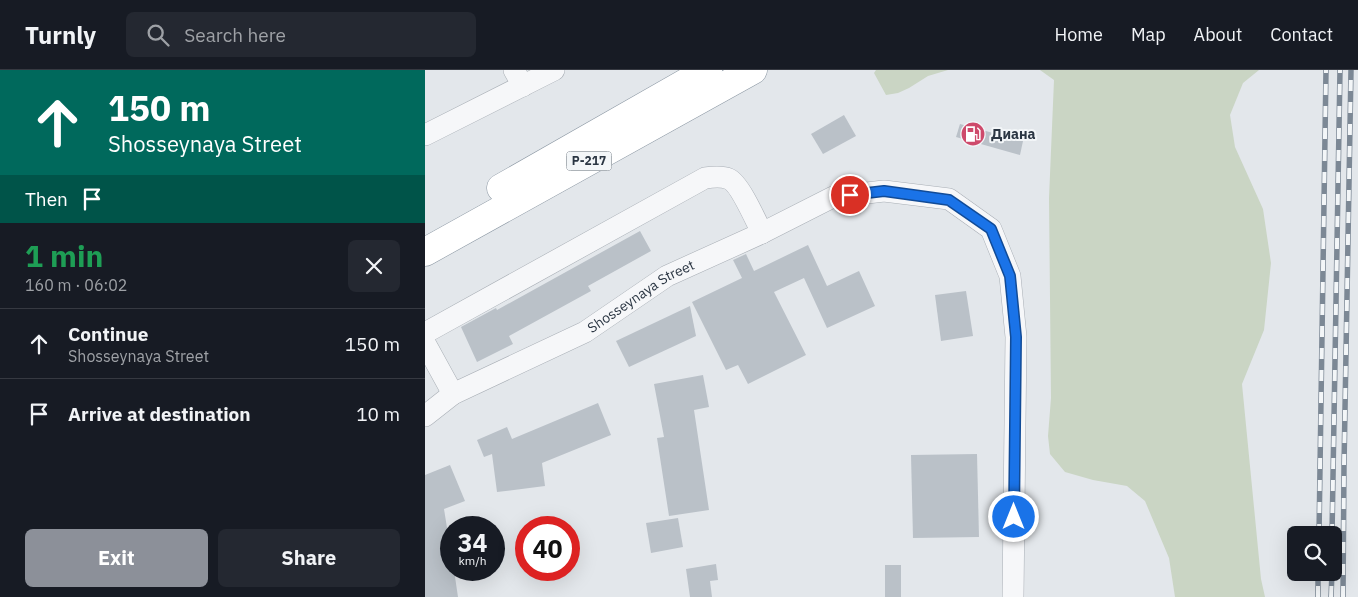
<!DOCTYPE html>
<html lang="en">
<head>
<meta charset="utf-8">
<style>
  body { margin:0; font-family:"IBM Plex Sans",sans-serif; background:#242831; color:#f1f3f6; height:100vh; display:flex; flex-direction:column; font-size:19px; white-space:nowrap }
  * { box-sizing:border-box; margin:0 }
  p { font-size:16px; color:#9ea1a6 }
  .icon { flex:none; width:28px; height:28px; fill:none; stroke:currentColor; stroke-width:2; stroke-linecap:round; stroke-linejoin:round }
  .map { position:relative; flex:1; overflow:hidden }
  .details { display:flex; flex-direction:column; background:#171b24; width:425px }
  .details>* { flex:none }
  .top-card { background:#00695c; color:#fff; overflow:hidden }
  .tools { position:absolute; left:862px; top:456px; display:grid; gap:10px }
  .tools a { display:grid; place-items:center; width:55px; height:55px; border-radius:8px; background:#171b24; box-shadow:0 5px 20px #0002; font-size:25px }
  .speed { position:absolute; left:15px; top:446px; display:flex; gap:10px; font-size:25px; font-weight:700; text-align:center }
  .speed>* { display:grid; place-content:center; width:65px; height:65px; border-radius:50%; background:#171b24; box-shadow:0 5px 20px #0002; line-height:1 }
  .speed small { font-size:12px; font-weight:400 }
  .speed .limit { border:8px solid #d22; background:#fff; color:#111 }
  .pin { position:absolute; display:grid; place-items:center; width:42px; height:42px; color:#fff; margin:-21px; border:2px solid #fff; border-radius:50%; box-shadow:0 1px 5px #0007 }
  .me { position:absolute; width:55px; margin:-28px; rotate:0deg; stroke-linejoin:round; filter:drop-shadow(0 0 4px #0008) }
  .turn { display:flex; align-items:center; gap:18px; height:105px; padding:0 25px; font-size:22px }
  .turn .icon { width:65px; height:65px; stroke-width:2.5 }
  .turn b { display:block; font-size:35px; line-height:42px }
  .then { display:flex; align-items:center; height:48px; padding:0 25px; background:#0003; gap:10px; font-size:19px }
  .round { display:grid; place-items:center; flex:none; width:52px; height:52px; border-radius:8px; background:#242831 }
  .overview { display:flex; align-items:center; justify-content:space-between; height:85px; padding:0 25px }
  h1 { font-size:30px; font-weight:800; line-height:38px; color:#1e9e55 }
  .primary-button { display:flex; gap:10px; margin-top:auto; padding:10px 25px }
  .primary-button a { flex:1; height:58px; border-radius:8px; background:#8c9099; color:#fff; font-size:20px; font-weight:800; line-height:58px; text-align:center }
  .primary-button a+a { background:#242831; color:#f1f3f6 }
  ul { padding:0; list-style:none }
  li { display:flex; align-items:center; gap:15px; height:70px; padding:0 25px; border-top:1px solid #363941 }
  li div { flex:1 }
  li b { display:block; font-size:19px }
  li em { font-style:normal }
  header { display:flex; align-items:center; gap:30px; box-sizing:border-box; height:70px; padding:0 25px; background:#171b24; border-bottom:1px solid #363941 }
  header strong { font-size:24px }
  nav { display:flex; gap:28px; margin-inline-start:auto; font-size:18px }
  .search { width:350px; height:45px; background:#242831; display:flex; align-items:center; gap:12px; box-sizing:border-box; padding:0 18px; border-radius:8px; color:#9ea1a6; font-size:19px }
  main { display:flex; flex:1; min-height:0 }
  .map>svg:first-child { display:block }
  .green { fill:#cad5c4 }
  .building { fill:#bac1c8 }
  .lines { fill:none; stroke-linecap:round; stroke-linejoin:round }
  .minor-casing { stroke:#a8aeb5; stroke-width:22 }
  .highway-casing { stroke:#8a96a2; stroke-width:29 }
  .minor { stroke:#f6f7f9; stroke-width:21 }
  .highway { stroke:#fff; stroke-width:28 }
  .rail-casing { stroke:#7c8895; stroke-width:5.5 }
  .rail { stroke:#f3f6f8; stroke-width:4; stroke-dasharray:11; stroke-linecap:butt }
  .route-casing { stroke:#114b97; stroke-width:12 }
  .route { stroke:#1a73e8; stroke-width:9 }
  .labels { text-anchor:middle; stroke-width:4; stroke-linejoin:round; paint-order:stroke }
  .shield { fill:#f3f6f8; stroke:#677079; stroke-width:1 }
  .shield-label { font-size:12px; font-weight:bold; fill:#2b3643 }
  .poi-label { font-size:14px; font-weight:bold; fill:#2b3643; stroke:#f3f6f8; text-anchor:start }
  .street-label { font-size:14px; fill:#2b3643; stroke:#f3f6f8 }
</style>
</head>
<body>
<header>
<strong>Turnly</strong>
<div class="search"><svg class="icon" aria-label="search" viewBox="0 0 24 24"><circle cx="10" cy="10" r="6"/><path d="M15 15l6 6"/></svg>Search here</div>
<nav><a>Home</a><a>Map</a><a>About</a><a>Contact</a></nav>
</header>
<main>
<section class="details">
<div class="top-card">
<div class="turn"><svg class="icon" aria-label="ahead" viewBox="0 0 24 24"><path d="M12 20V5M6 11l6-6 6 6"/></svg><div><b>150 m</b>Shosseynaya Street</div></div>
<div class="then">Then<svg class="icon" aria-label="arrive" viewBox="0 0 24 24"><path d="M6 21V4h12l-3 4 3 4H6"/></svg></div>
</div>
<div class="overview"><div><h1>1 min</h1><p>160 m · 06:02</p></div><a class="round"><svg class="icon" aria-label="close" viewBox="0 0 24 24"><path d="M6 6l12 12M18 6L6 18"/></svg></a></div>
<ul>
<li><svg class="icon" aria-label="ahead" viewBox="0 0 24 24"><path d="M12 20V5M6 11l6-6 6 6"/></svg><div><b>Continue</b><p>Shosseynaya Street</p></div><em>150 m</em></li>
<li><svg class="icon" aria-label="arrive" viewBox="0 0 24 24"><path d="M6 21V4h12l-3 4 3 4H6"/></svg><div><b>Arrive at destination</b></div><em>10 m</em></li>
</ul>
<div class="primary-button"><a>Exit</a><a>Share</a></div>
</section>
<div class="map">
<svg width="933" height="527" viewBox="0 0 933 527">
  <rect width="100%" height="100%" fill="#e3e7eb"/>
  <g class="green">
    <path d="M 451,0 L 523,0 L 503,6 L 484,18 L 473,23 L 461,25 L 449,3 Z"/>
    <path d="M 615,0 L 834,0 L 818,13 L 805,45 L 810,77 L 838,139 L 846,193 L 839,260 L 817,314 L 836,509 L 840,527 L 750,527 L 744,488 L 720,431 L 702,416 L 668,410 L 640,402 L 625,384 L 623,366 L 626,328 L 624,128 L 629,10 Z"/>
  </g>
  <g class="building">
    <path d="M 419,45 L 431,66 L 398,84 L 386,64 Z"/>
    <path d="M 535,54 L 598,71 L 595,85 L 531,67 Z"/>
    <path d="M 215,161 L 226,181 L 163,216 L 166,221 L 84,266 L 88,274 L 52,292 L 36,257 L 71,238 L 72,240 Z"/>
    <path d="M 383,175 L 402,216 L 434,201 L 450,236 L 402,258 L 379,208 L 349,222 L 381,285 L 323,314 L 313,295 L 301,300 L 267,232 L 317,208 L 308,190 L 321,184 L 329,201 Z"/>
    <path d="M 541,221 L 548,266 L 516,271 L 510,225 Z"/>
    <path d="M 265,236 L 271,266 L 204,297 L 191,271 Z"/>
    <path d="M 278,305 L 284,337 L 269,340 L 284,440 L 244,446 L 232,368 L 239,367 L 229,314 Z"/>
    <path d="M 173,333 L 186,365 L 117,393 L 120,416 L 72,422 L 67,384 L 59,387 L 52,370 L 82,357 L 87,369 Z"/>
    <path d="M 552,384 L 554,467 L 488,468 L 486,385 Z"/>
    <path d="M 25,395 L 40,431 L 19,439 L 26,483 L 26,500 L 29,500 L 33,527 L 0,527 L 0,405 Z"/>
    <path d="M 253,448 L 258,477 L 226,483 L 221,453 Z"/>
    <path d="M 291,494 L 293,510 L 285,511 L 287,527 L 265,527 L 261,499 Z"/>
    <rect x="460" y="495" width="16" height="32"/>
  </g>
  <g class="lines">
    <defs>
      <g id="minor">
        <path d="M 89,0 L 98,16"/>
        <path d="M 0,65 L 129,0"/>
        <path d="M 0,263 L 280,108 C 287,107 297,106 304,109 C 315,114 331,151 337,163"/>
        <path d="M 0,273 L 28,324"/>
        <path id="s1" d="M 0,346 L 28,324 L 160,262 L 242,206 L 337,163 L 408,127 L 459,121 L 524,129 L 566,159 L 585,206 L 591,267 L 588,527"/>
      </g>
      <g id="highway">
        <path d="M 76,118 L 283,0"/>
        <path d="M 0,182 L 328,0"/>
      </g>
    </defs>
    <use href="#minor" class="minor-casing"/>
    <use href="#highway" class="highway-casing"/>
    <use href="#minor" class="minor"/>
    <use href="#highway" class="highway"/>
    <defs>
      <g id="rail">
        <path d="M 894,465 L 901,0"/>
        <path d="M 907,465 L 915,0"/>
        <path d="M 893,527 L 893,502"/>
        <path d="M 906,527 L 907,502"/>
        <path d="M 918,527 L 919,396 L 926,0"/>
      </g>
    </defs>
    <use href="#rail" class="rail-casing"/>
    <use href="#rail" class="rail"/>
  </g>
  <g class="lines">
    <defs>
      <path id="route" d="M 425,125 L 459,121 L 524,130 L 566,159 L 585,206 L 591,267 L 589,447"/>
    </defs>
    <use href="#route" class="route-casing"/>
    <use href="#route" class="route"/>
  </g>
  <defs>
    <symbol id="fuel-disc" viewBox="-11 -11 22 22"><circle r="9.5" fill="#ce4a6b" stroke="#f3f6f8"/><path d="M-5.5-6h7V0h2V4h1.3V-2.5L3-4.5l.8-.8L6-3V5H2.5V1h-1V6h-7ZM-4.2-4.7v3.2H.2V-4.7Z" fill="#fff"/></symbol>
  </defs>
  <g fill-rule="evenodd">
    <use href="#fuel-disc" x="534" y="50" width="28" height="28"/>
  </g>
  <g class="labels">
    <rect class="shield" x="141.5" y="81.5" width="45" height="19" rx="4"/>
    <g class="shield-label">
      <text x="164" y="95">Р-217</text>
    </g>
    <g class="poi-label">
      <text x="566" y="69">Диана</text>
    </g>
    <g class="street-label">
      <text dy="5" stroke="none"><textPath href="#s1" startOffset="248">Shosseynaya Street</textPath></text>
    </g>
  </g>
</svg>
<div class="tools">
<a><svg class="icon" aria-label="search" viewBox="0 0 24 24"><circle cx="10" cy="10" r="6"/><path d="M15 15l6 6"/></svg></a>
</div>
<div class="speed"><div>34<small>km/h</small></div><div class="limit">40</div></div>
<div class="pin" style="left:425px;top:125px;background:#d93025"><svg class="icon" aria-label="arrive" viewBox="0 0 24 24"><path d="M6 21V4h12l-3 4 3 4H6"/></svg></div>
<svg class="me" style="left:589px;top:447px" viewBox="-20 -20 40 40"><circle r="17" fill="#1a73e8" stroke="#fff" stroke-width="3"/><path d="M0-11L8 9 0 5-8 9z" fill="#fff"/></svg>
</div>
</main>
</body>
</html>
